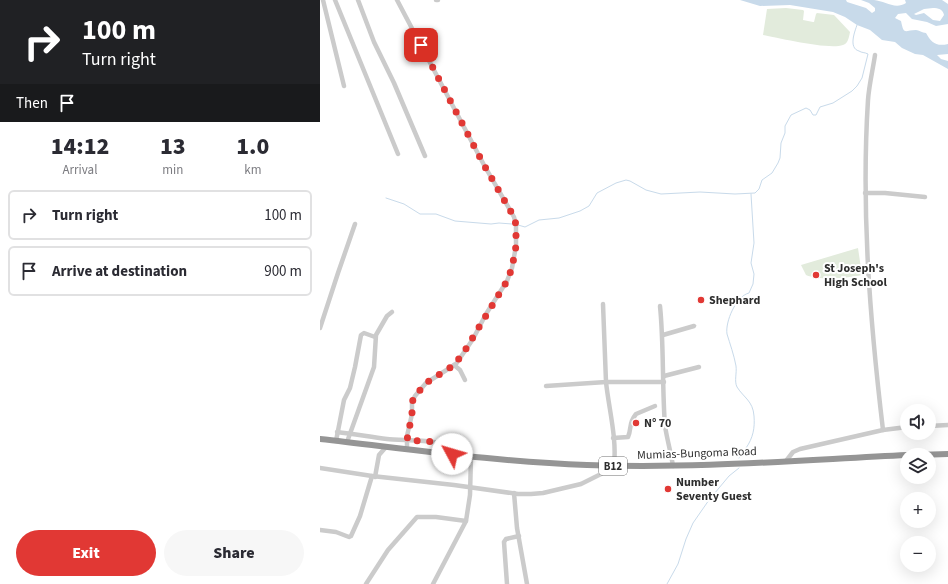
<!DOCTYPE html>
<html lang="en">
<head>
<meta charset="utf-8">
<style>
  body { margin:0; font-family:"Source Sans 3",sans-serif; background:#f7f7f7; color:#2b2b33; height:100vh; display:flex; flex-direction:column; font-size:15px; white-space:nowrap }
  * { box-sizing:border-box; margin:0 }
  p { font-size:13px; color:#7c7c81 }
  .icon { flex:none; width:22px; height:22px; fill:none; stroke:currentColor; stroke-width:2; stroke-linecap:round; stroke-linejoin:round }
  .map { position:relative; flex:1; overflow:hidden }
  .side { display:flex; flex-direction:column; background:#fff; width:320px }
  .side>* { flex:none }
  .banner { background:#202124; color:#fff; overflow:hidden }
  .buttons { position:absolute; left:580px; top:404px; display:grid; gap:8px }
  .buttons a { display:grid; place-items:center; width:36px; height:36px; border-radius:50%; background:#fff; box-shadow:0 4px 16px #0002; font-size:20px }
  .pin { position:absolute; display:grid; place-items:center; width:34px; height:34px; color:#fff; margin:-17px; border-radius:8px; box-shadow:0 2px 6px #0006 }
  .me { position:absolute; width:44px; margin:-22px; rotate:309deg; stroke-linejoin:round; filter:drop-shadow(0 0 3px #0008) }
  .turn { display:flex; align-items:center; gap:14px; height:84px; padding:0 16px; font-size:18px }
  .turn .icon { width:52px; height:52px; stroke-width:2.5 }
  .turn b { display:block; font-size:28px; line-height:34px }
  .then { display:flex; align-items:center; height:38px; padding:0 16px; background:#0003; gap:8px; font-size:15px }
  .eta { display:flex; justify-content:space-evenly; align-items:center; height:68px; text-align:center }
  .eta b { font-size:24px; font-weight:800; line-height:28px }
  .action { display:flex; gap:8px; margin-top:auto; padding:8px 16px }
  .action a { flex:1; height:46px; border-radius:24px; background:#e13834; color:#fff; font-size:16px; font-weight:800; line-height:46px; text-align:center }
  .action a+a { background:#f7f7f7; color:#2b2b33 }
  ul { padding:0; list-style:none }
  li { display:flex; align-items:center; gap:12px; height:50px; margin:0 8px 6px; padding:0 8px; border:2px solid #e1e1e2; border-radius:6px }
  li div { flex:1 }
  li b { display:block; font-size:15px }
  li em { font-style:normal }
  main { display:flex; flex:1; min-height:0 }
  .map>svg:first-child { display:block }
  .green { fill:#e2ebdc }
  .water { fill:#c8daea; fill-rule:evenodd }
  .lines { fill:none; stroke-linecap:round; stroke-linejoin:round }
  .stream { stroke:#c8daea; stroke-width:1 }
  .minor { stroke:#cbcbcb; stroke-width:4.5 }
  .highway { stroke:#959595; stroke-width:6 }
  .route { stroke:#e13834; stroke-width:7; stroke-dasharray:0 12.6 }
  .poi-dot { fill:#e13834; stroke:#fff; stroke-width:1.5 }
  .labels { text-anchor:middle; stroke-width:4; stroke-linejoin:round; paint-order:stroke }
  .shield { fill:#fff; stroke:#6d6d6d; stroke-width:1 }
  .shield-label { font-size:11px; font-weight:bold; fill:#2e2e2e }
  .poi-label { font-size:12px; font-weight:bold; fill:#2e2e2e; stroke:#fff; text-anchor:start }
  .street-label { font-size:12px; fill:#2e2e2e; stroke:#fff }
</style>
</head>
<body>
<main>
<section class="side">
<div class="banner">
<div class="turn"><svg class="icon" aria-label="right" viewBox="0 0 24 24"><path d="M7 20v-9h11M14 6l5 5-5 5"/></svg><div><b>100 m</b>Turn right</div></div>
<div class="then">Then<svg class="icon" aria-label="arrive" viewBox="0 0 24 24"><path d="M6 21V4h12l-3 4 3 4H6"/></svg></div>
</div>
<div class="eta">
<div><b>14:12</b><p>Arrival</p></div>
<div><b>13</b><p>min</p></div>
<div><b>1.0</b><p>km</p></div>
</div>
<ul>
<li><svg class="icon" aria-label="right" viewBox="0 0 24 24"><path d="M7 20v-9h11M14 6l5 5-5 5"/></svg><div><b>Turn right</b></div><em>100 m</em></li>
<li><svg class="icon" aria-label="arrive" viewBox="0 0 24 24"><path d="M6 21V4h12l-3 4 3 4H6"/></svg><div><b>Arrive at destination</b></div><em>900 m</em></li>
</ul>
<div class="action"><a>Exit</a><a>Share</a></div>
</section>
<div class="map">
<svg width="628" height="584" viewBox="0 0 628 584">
  <rect width="100%" height="100%" fill="#fff"/>
  <g class="green">
    <path d="M 466,8 L 483,10 L 484,11 L 483,20 L 493,22 L 494,22 L 496,14 L 497,13 L 514,15 L 530,32 C 529,37 528,44 523,45 C 509,50 459,38 443,35 L 447,9 Z"/>
    <path d="M 538,248 L 542,275 C 527,278 500,281 486,275 L 481,265 Z"/>
  </g>
  <path class="water" d="M 420,0 L 526,0 L 527,2 L 546,8 L 552,13 L 555,11 L 555,8 L 549,3 L 541,0 C 545,0 550,0 554,0 C 565,1 575,10 586,3 L 585,0 L 622,0 L 628,4 L 628,24 L 616,26 L 607,22 L 592,19 L 586,13 L 578,14 L 575,18 L 581,21 C 584,36 585,30 596,30 C 599,30 602,33 606,33 C 611,42 616,47 628,44 L 628,54 L 617,55 L 621,59 L 628,61 L 628,69 L 603,55 L 595,54 L 582,48 L 575,42 L 562,40 L 550,30 L 537,25 L 525,17 L 513,12 L 470,5 L 440,6 ZM 613,8 C 618,8 623,9 624,15 L 620,21 L 613,20 L 604,13 L 596,15 L 594,14 L 604,9 Z"/>
  <g class="lines">
    <g class="stream">
      <path d="M 66,198 L 84,204 L 100,214 L 116,214 L 135,221 L 171,224 L 179,223 L 192,224"/>
      <path d="M 198,225 L 205,227 L 219,220 L 239,218 L 260,211 L 269,206 L 277,193 L 296,183 L 306,180 L 310,181 L 326,190 L 341,194 L 380,192 L 415,194 L 435,193 L 439,189 L 442,180 L 452,173 L 458,163 L 460,158 L 461,143 L 465,133 L 465,126 L 471,115 L 486,108 L 490,110 L 493,115 L 496,115 L 500,107 L 513,103 L 532,91 L 537,86 L 542,78 L 548,54 C 544,52 542,53 539,51 C 528,48 535,31 537,25"/>
      <path d="M 419,458 C 421,454 424,451 426,448 C 433,438 435,428 434,416 C 433,401 424,398 417,387 C 414,381 417,373 416,366 C 414,355 410,344 407,334 C 405,322 416,296 429,293 L 433,284 L 434,274 L 431,263 L 434,243 L 431,194"/>
      <path d="M 347,584 L 358,564 L 366,539 L 373,523 L 389,500 L 409,476 L 419,468"/>
    </g>
    <g class="minor">
      <path d="M 3,0 L 24,86"/>
      <path d="M 15,0 L 78,154"/>
      <path d="M 38,0 L 54,42 L 74,83 L 105,156"/>
      <path d="M 77,0 L 164,165 L 194,217 L 196,225 L 196,246 L 192,268 L 187,281 L 166,314 L 153,339 L 136,364 L 106,383 L 95,396 L 92,402 L 92,414 L 87,436 L 87,449"/>
      <path d="M 116,0 L 118,0"/>
      <path d="M 555,55 C 553,69 549,85 548,100 C 541,210 550,321 563,430"/>
      <path d="M 545,193 L 565,193 L 605,197"/>
      <path d="M 340,306 C 344,346 342,386 345,426 C 347,439 351,453 353,466"/>
      <path d="M 0,328 L 18,273 L 35,224"/>
      <path d="M 343,335 L 374,326"/>
      <path d="M 134,365 L 140,370 L 145,380"/>
      <path d="M 344,376 L 379,367"/>
      <path d="M 226,386 L 286,382 L 283,304"/>
      <path d="M 609,426 L 628,425"/>
      <path d="M 17,432 C 34,434 51,437 67,439 C 80,441 125,439 132,448 L 132,454"/>
      <path d="M 293,438 L 308,437 C 312,428 308,424 316,414 L 335,406"/>
      <path d="M 16,441 L 24,400 L 30,388 L 35,367 L 41,335 L 44,333 L 55,337"/>
      <path d="M 27,442 L 54,367 L 56,335 L 67,316 L 72,312"/>
      <path d="M 466,461 L 473,452 L 480,449 L 563,430 L 587,427"/>
      <path d="M 294,466 C 297,438 289,410 286,382 L 344,382"/>
      <path d="M 0,468 L 52,476 L 134,485 L 198,494 L 211,494 L 223,493 L 261,484 L 281,474 L 283,470 L 284,466"/>
      <path d="M 55,477 L 59,455 L 66,447"/>
      <path d="M 194,493 L 197,528 L 207,584"/>
      <path d="M 0,530 L 16,532 L 29,537 L 31,536 L 40,516 L 52,476"/>
      <path d="M 46,584 L 68,550 L 97,517 L 116,517 L 146,521"/>
      <path d="M 113,584 L 146,521 L 150,495 L 151,456"/>
      <path d="M 187,584 L 184,542 L 186,539 L 199,536"/>
    </g>
    <g class="highway">
      <path d="M 0,439 C 89,449 178,462 267,465 C 374,469 481,460 587,455"/>
      <path d="M 597,455 L 628,454"/>
    </g>
  </g>
  <g class="lines">
    <path class="route" d="M 101,45 L 164,165 L 194,217 L 196,225 L 196,246 L 192,268 L 187,281 L 144,352 L 134,365 L 106,383 L 95,396 L 92,402 L 92,414 L 87,440 C 97,441 126,441 132,448 L 132,454"/>
  </g>
  <g class="poi-dot">
    <circle cx="496" cy="275" r="4"/>
    <circle cx="381" cy="300" r="4"/>
    <circle cx="316" cy="423" r="4"/>
    <circle cx="348" cy="489" r="4"/>
  </g>
  <g class="labels">
    <rect class="shield" x="279" y="457" width="28" height="18" rx="3"/>
    <g class="shield-label">
      <text x="293" y="470">B12</text>
    </g>
    <g class="poi-label">
      <text x="504" y="272">St Joseph's<tspan x="504" dy="14">High School</tspan></text>
      <text x="389" y="304">Shephard</text>
      <text x="324" y="427">N° 70</text>
      <text x="356" y="486">Number<tspan x="356" dy="14">Seventy Guest</tspan></text>
    </g>
    <g class="street-label">
      <text transform="translate(377 453) rotate(-2)" y="4">Mumias-Bungoma Road</text>
    </g>
  </g>
</svg>
<div class="buttons">
<a><svg class="icon" aria-label="sound" viewBox="0 0 24 24"><path d="M4 9h4l5-4v14l-5-4H4zM17 9q2 3 0 6"/></svg></a>
<a><svg class="icon" aria-label="layers" viewBox="0 0 24 24"><path d="M12 4l9 5-9 5-9-5zM3 14l9 5 9-5"/></svg></a>
<a>+</a>
<a>−</a>
</div>
<div class="pin" style="left:101px;top:45px;background:#d93025"><svg class="icon" aria-label="arrive" viewBox="0 0 24 24"><path d="M6 21V4h12l-3 4 3 4H6"/></svg></div>
<svg class="me" style="left:132px;top:454px" viewBox="-20 -20 40 40"><circle r="19" fill="#fff"/><path d="M0-13L10 11 0 6-10 11z" fill="#e13834"/></svg>
</div>
</main>
</body>
</html>
